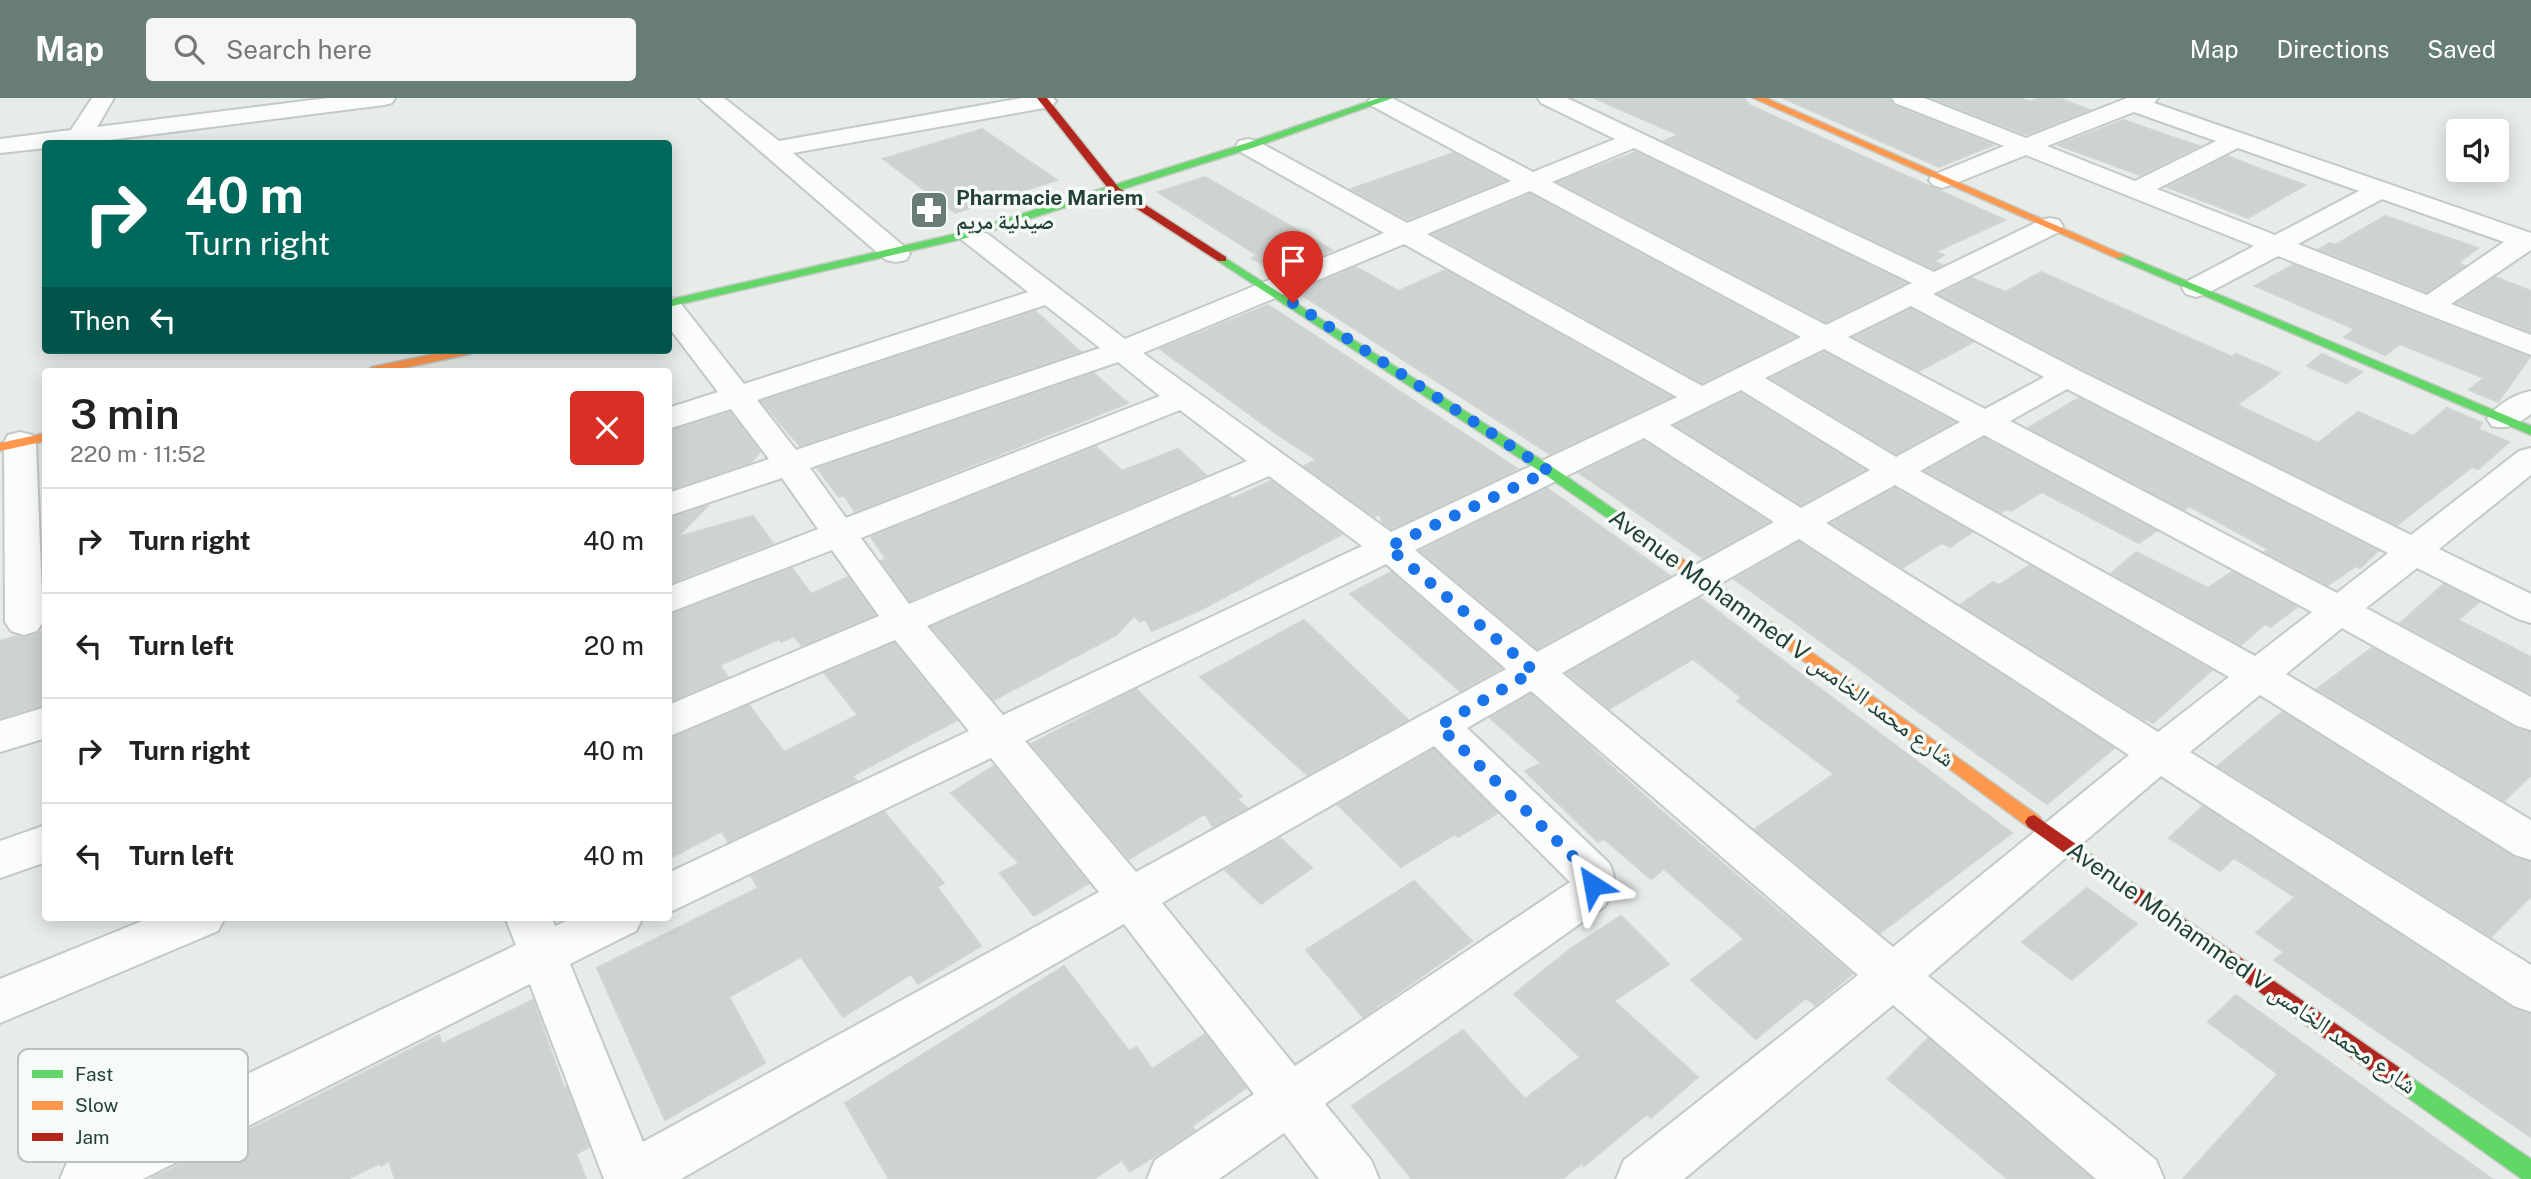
<!DOCTYPE html>
<html lang="en">
<head>
<meta charset="utf-8">
<style>
  body { margin:0; font-family:"Public Sans","Noto Naskh Arabic",sans-serif; background:#f6f6f6; color:#222; height:100vh; display:flex; flex-direction:column; font-size:26px; white-space:nowrap }
  * { box-sizing:border-box; margin:0 }
  p { font-size:23px; color:#767676 }
  .icon { flex:none; width:38px; height:38px; fill:none; stroke:currentColor; stroke-width:2; stroke-linecap:round; stroke-linejoin:round }
  .map { position:relative; flex:1; overflow:hidden }
  .details { position:absolute; left:42px; top:270px; width:630px; height:553px; display:flex; flex-direction:column; background:#fff; border-radius:7px; box-shadow:0 4px 18px #0003 }
  .details>* { flex:none }
  .hud { position:absolute; left:42px; top:42px; width:630px; height:214px; border-radius:7px; box-shadow:0 4px 18px #0003; background:#00695c; color:#fff; overflow:hidden }
  .tools { position:absolute; left:2446px; top:21px; display:grid; gap:14px }
  .tools a { display:grid; place-items:center; width:63px; height:63px; border-radius:7px; background:#fff; box-shadow:0 4px 18px #0003; font-size:35px }
  .pin { position:absolute; display:grid; place-items:center; width:60px; height:60px; color:#fff; margin:-72px -30px; border-radius:50% 50% 50% 0; rotate:-45deg; box-shadow:0 0 7px #0007 }
  .pin .icon { rotate:45deg }
  .me { position:absolute; width:77px; margin:-38px; rotate:326deg; stroke-linejoin:round; filter:drop-shadow(0 0 5px #0008) }
  .turn { display:flex; align-items:center; gap:24px; height:147px; padding:0 28px; font-size:32px }
  .turn .icon { width:91px; height:91px; stroke-width:2.5 }
  .turn b { display:block; font-size:49px; line-height:60px }
  .then { display:flex; align-items:center; height:66px; padding:0 28px; background:#0003; gap:14px; font-size:26px }
  .round { display:grid; place-items:center; flex:none; width:74px; height:74px; border-radius:7px; background:#f6f6f6 }
  .overview { display:flex; align-items:center; justify-content:space-between; height:119px; padding:0 28px }
  h1 { font-size:42px; font-weight:600; line-height:52px }
  ul { padding:0; list-style:none }
  li { display:flex; align-items:center; gap:21px; height:105px; padding:0 28px; border-top:2px solid #e0e0e0 }
  li div { flex:1 }
  li b { display:block; font-size:26px }
  li em { font-style:normal }
  header { display:flex; align-items:center; gap:42px; box-sizing:border-box; height:98px; padding:0 35px; background:#687d73; color:#fff }
  header strong { font-size:33px }
  nav { display:flex; gap:38px; margin-inline-start:auto; font-size:24px }
  .search { width:490px; height:63px; background:#f6f6f6; display:flex; align-items:center; gap:18px; box-sizing:border-box; padding:0 24px; border-radius:7px; color:#767676; font-size:26px }
  .map>svg:first-child { display:block }
  .building { fill:#ced3d0; stroke:#d0d5d2; stroke-width:2 }
  .lines { fill:none; stroke-linecap:round; stroke-linejoin:round }
  .street-casing { stroke:#c4c9c6; stroke-width:4 }
  .fast-casing { stroke:#c3cac6; stroke-width:3 }
  .slow-casing { stroke:#c3cac6; stroke-width:3 }
  .jam-casing { stroke:#c3cac6; stroke-width:3 }
  .street { fill:#fbfcfc; fill-rule:evenodd }
  .fast { fill:#63d668; fill-rule:evenodd }
  .slow { fill:#ff974d; fill-rule:evenodd }
  .jam { fill:#b3261e; fill-rule:evenodd }
  .route { stroke:#1a73e8; stroke-width:12; stroke-dasharray:0 21.6 }
  .labels { text-anchor:middle; stroke-width:7; stroke-linejoin:round; paint-order:stroke }
  .far-poi-label { font-size:21px; font-weight:bold; fill:#234134; stroke:#f6fbf7; text-anchor:start }
  .street-label { font-size:24px; fill:#234134; stroke:#f6fbf7 }
  .key { fill:#f6fbf7; stroke:#b7c3bc; stroke-width:2 }
  .key-label { font-size:19px; fill:#234134 }
</style>
</head>
<body>
<header>
<strong>Map</strong>
<div class="search"><svg class="icon" aria-label="search" viewBox="0 0 24 24"><circle cx="10" cy="10" r="6"/><path d="M15 15l6 6"/></svg>Search here</div>
<nav><a>Map</a><a>Directions</a><a>Saved</a></nav>
</header>
<div class="map">
<svg width="2531" height="1081" viewBox="0 0 2531 1081">
  <rect width="100%" height="100%" fill="#e7ece9"/>
  <g class="building">
    <path d="M 1594,0 L 1744,0 L 1749,7 L 2005,122 L 1935,154 L 1944,157 L 1934,163 L 1942,167 L 1934,171 L 1664,43 L 1679,37 Z"/>
    <path d="M 1783,0 L 1889,0 L 1894,7 L 1993,47 L 1939,69 Z"/>
    <path d="M 1931,0 L 2020,0 L 2030,4 L 2040,0 L 2059,0 L 2090,12 L 2029,36 L 2021,35 Z"/>
    <path d="M 2124,22 L 2146,30 L 2199,48 L 2140,77 L 2058,47 Z"/>
    <path d="M 982,31 L 1057,82 L 955,115 L 883,61 Z"/>
    <path d="M 1636,54 L 1906,185 L 1826,224 L 1558,84 Z"/>
    <path d="M 1453,55 L 1505,83 L 1407,122 L 1351,91 Z"/>
    <path d="M 2227,58 L 2263,72 L 2305,87 L 2248,120 L 2167,89 Z"/>
    <path d="M 1205,79 L 1332,152 L 1278,176 L 1252,160 L 1257,157 L 1158,94 Z"/>
    <path d="M 1530,96 L 1795,239 L 1702,285 L 1433,136 Z"/>
    <path d="M 2385,118 L 2478,150 L 2458,165 L 2465,168 L 2427,194 L 2319,151 L 2330,145 L 2335,147 Z"/>
    <path d="M 2293,167 L 2530,259 L 2498,304 L 2469,292 L 2484,280 L 2400,246 L 2385,257 L 2344,239 L 2355,231 L 2255,188 Z"/>
    <path d="M 1356,169 L 1399,193 L 1445,172 L 1671,299 L 1550,356 L 1297,194 Z"/>
    <path d="M 2041,174 L 2232,259 L 2236,256 L 2280,275 L 2237,307 L 2318,345 L 2358,314 L 2413,338 L 2447,310 L 2482,325 L 2478,331 L 2509,344 L 2478,371 L 2472,369 L 2397,427 L 2079,270 L 1939,196 L 1972,180 L 2005,194 Z"/>
    <path d="M 2495,179 L 2531,193 L 2531,234 L 2457,205 Z"/>
    <path d="M 1268,207 L 1518,371 L 1391,431 L 1383,425 L 1379,416 L 1374,419 L 1304,368 L 1317,362 L 1278,337 L 1160,251 Z"/>
    <path d="M 1911,211 L 1973,244 L 1919,273 L 1854,239 Z"/>
    <path d="M 1035,213 L 1081,254 L 800,348 L 761,303 Z"/>
    <path d="M 1824,254 L 1954,324 L 1896,356 L 1770,280 Z"/>
    <path d="M 2322,256 L 2362,274 L 2346,285 L 2307,268 Z"/>
    <path d="M 1093,275 L 1128,305 L 855,414 L 844,397 L 839,399 L 817,370 Z"/>
    <path d="M 1741,295 L 1865,372 L 1801,407 L 1675,327 Z"/>
    <path d="M 2079,300 L 2378,453 L 2360,470 L 2356,468 L 2328,487 L 2264,454 L 2268,451 L 2189,408 L 2184,412 L 2028,330 Z"/>
    <path d="M 730,314 L 760,354 L 750,365 L 668,392 L 668,333 Z"/>
    <path d="M 1984,340 L 2156,433 L 2139,445 L 2042,394 L 2011,413 L 2006,411 L 2001,415 L 1925,373 Z"/>
    <path d="M 1644,343 L 1769,424 L 1703,460 L 1579,375 Z"/>
    <path d="M 1096,349 L 1122,373 L 1178,351 L 1206,377 L 910,503 L 881,463 L 886,461 L 871,439 Z"/>
    <path d="M 1271,383 L 1342,436 L 1202,511 L 1152,533 L 1145,521 L 1140,524 L 1134,518 L 1116,537 L 994,602 L 931,529 L 1229,398 L 1232,401 Z"/>
    <path d="M 1547,390 L 1670,478 L 1537,551 L 1420,453 Z"/>
    <path d="M 1895,390 L 1972,434 L 1950,449 L 1942,445 L 1902,470 L 1831,425 Z"/>
    <path d="M 709,407 L 677,439 L 753,418 L 773,445 L 668,486 L 668,420 Z"/>
    <path d="M 1799,444 L 2114,650 L 2047,706 L 1734,481 Z"/>
    <path d="M 2136,454 L 2208,490 L 2232,474 L 2297,509 L 2270,529 L 2265,526 L 2241,547 L 2111,476 Z"/>
    <path d="M 2030,467 L 2212,572 L 2153,625 L 2146,621 L 2145,622 L 1960,507 L 1993,484 L 1999,487 Z"/>
    <path d="M 792,470 L 811,496 L 848,479 L 875,517 L 802,548 L 794,538 L 781,544 L 779,541 L 720,567 L 728,579 L 668,604 L 668,517 Z"/>
    <path d="M 1391,474 L 1501,570 L 1460,593 L 1350,496 Z"/>
    <path d="M 2444,486 L 2479,504 L 2458,522 L 2531,559 L 2531,596 L 2400,525 Z"/>
    <path d="M 1700,500 L 2012,735 L 1880,835 L 1755,731 L 1834,676 L 1737,603 L 1742,600 L 1693,561 L 1609,611 L 1567,575 Z"/>
    <path d="M 1304,522 L 1408,622 L 1307,677 L 1200,579 Z"/>
    <path d="M 46,529 L 46,607 L 0,620 L 0,543 L 17,538 L 25,540 L 38,536 Z"/>
    <path d="M 894,545 L 957,622 L 852,678 L 857,683 L 728,744 L 722,733 L 668,761 L 668,641 L 749,607 L 784,654 L 858,617 L 824,575 Z"/>
    <path d="M 2372,550 L 2516,630 L 2531,634 L 2531,677 L 2504,703 L 2317,591 Z"/>
    <path d="M 1136,591 L 1242,698 L 1237,701 L 1247,710 L 1213,729 L 1205,716 L 1129,761 L 1031,646 Z"/>
    <path d="M 1531,596 L 1658,710 L 1852,876 L 1815,907 L 1806,900 L 1756,941 L 1691,882 L 1744,841 L 1664,771 L 1651,781 L 1604,741 L 1598,744 L 1525,673 L 1541,665 L 1490,620 Z"/>
    <path d="M 2282,614 L 2514,759 L 2531,764 L 2531,798 L 2491,839 L 2218,668 Z"/>
    <path d="M 1434,651 L 1498,715 L 1458,739 L 1455,736 L 1401,769 L 1338,707 Z"/>
    <path d="M 994,668 L 1089,785 L 1034,818 L 1000,775 L 1019,765 L 951,695 Z"/>
    <path d="M 2203,708 L 2513,910 L 2531,916 L 2531,1039 L 2274,862 L 2284,854 L 2256,835 L 2295,799 L 2234,760 L 2220,773 L 2169,740 Z"/>
    <path d="M 884,714 L 944,785 L 937,789 L 981,848 L 918,886 L 911,876 L 843,919 L 801,859 L 729,899 L 765,965 L 665,1022 L 597,870 L 758,790 L 751,778 Z"/>
    <path d="M 1280,740 L 1312,770 L 1261,806 L 1225,772 Z"/>
    <path d="M 1414,783 L 1472,843 L 1363,919 L 1306,852 Z"/>
    <path d="M 2087,790 L 2137,826 L 2072,882 L 2022,844 Z"/>
    <path d="M 1621,818 L 1669,866 L 1614,903 L 1698,979 L 1651,1020 L 1647,1016 L 1584,1068 L 1582,1065 L 1562,1081 L 1412,1081 L 1352,1008 L 1463,932 L 1525,1001 L 1580,959 L 1514,896 L 1573,849 Z"/>
    <path d="M 1064,868 L 1129,953 L 1137,949 L 1152,971 L 1205,936 L 1246,990 L 1192,1028 L 1195,1032 L 1130,1074 L 1122,1062 L 1094,1081 L 889,1081 L 845,1005 Z"/>
    <path d="M 2236,897 L 2492,1081 L 2183,1081 L 2278,976 L 2208,924 Z"/>
    <path d="M 533,902 L 564,990 L 566,989 L 589,1049 L 576,1056 L 586,1081 L 395,1081 L 389,1063 L 381,1068 L 380,1065 L 348,1081 L 151,1081 L 439,937 L 442,946 Z"/>
    <path d="M 1928,940 L 2092,1081 L 2008,1081 L 1888,981 Z"/>
  </g>
  <g class="lines">
    <defs>
      <g id="street">
        <path d="M 92,0 L 114,0 L 97,29 L 328,0 L 395,0 L 392,5 L 384,7 L 78,46 L 46,46 L 46,50 L 0,55 L 0,41 L 71,32 Z"/>
        <path d="M 699,0 L 724,0 L 779,43 L 1022,0 L 1053,0 L 1056,3 L 1052,8 L 1044,10 L 793,55 L 906,150 L 910,156 L 906,162 L 896,164 L 886,162 Z"/>
        <path d="M 1371,0 L 1392,0 L 1533,74 L 1615,41 L 1541,5 L 1538,0 L 1567,0 L 1934,174 L 2041,122 L 2050,120 L 2059,122 L 2063,128 L 2059,134 L 1933,196 L 2078,272 L 2411,437 L 2519,353 L 2531,350 L 2531,377 L 2439,451 L 2531,496 L 2531,525 L 2518,521 L 2417,470 L 2366,510 L 2531,599 L 2531,632 L 2517,628 L 2342,530 L 2286,576 L 2531,722 L 2531,762 L 2515,757 L 2260,597 L 2190,654 L 2531,867 L 2531,914 L 2514,908 L 2161,678 L 1928,878 L 2156,1062 L 2164,1081 L 2096,1081 L 1893,907 L 1684,1081 L 1616,1081 L 1624,1062 L 1858,877 L 1531,593 L 1467,630 L 1609,765 C 1618,783 1614,791 1605,808 L 1325,1006 L 1371,1062 L 1379,1081 L 1319,1081 L 1284,1035 L 1219,1081 L 1147,1081 L 1155,1062 L 1254,996 L 1124,826 L 681,1081 L 604,1081 L 530,886 L 143,1081 L 60,1081 L 68,1062 L 516,847 L 505,819 L 551,819 L 555,828 L 575,819 L 643,819 L 636,833 L 570,866 L 643,1044 L 1099,794 L 991,660 L 668,815 L 668,775 L 969,633 L 895,542 L 668,639 L 668,607 L 879,518 L 832,452 L 668,515 L 668,489 L 818,431 L 782,380 L 668,418 L 668,395 L 769,361 L 731,311 L 668,331 L 668,310 L 718,294 L 668,228 L 668,199 L 678,202 L 744,286 L 1028,194 L 962,142 L 958,136 L 962,130 L 971,128 L 980,130 L 1125,241 L 1384,135 L 1239,53 L 1236,48 L 1239,43 L 1248,41 L 1257,43 L 1407,125 L 1511,83 L 1372,8 L 1368,3 ZM 1634,50 L 1912,185 L 1826,227 L 1552,84 ZM 1530,93 L 1801,239 L 1702,288 L 1427,136 ZM 1404,146 L 1677,299 L 1391,434 L 1143,255 ZM 1045,207 L 1100,250 L 796,352 L 757,302 ZM 1911,208 L 2044,279 L 1985,311 L 1848,239 ZM 1824,251 L 1960,324 L 1896,359 L 1765,280 ZM 1118,264 L 1160,298 L 846,420 L 810,370 ZM 2067,291 L 2388,455 L 2337,495 L 2010,323 ZM 1741,292 L 1870,372 L 1801,410 L 1670,327 ZM 1180,312 L 1247,363 L 909,506 L 861,440 ZM 1984,337 L 2312,514 L 2255,558 L 1920,373 ZM 1644,340 L 1774,424 L 1537,554 L 1415,452 ZM 1269,378 L 1362,448 L 1003,617 L 927,528 ZM 1895,387 L 2229,579 L 2158,634 L 1826,425 ZM 1799,441 L 2129,657 L 1893,849 L 1562,575 ZM 1386,466 L 1506,571 L 1136,774 L 1025,643 ZM 1434,648 L 1570,784 L 1295,968 L 1162,805 Z"/>
        <path d="M 1892,0 L 1924,0 L 2026,40 L 2127,0 L 2158,0 L 2154,5 L 2531,135 L 2531,152 L 2451,206 L 2531,237 L 2531,257 L 2278,158 L 2206,196 L 2196,199 L 2186,196 L 2182,190 L 2186,184 L 2254,148 L 2026,57 L 1951,87 L 1942,90 L 1933,87 L 1929,82 L 1933,77 L 2004,48 L 1895,5 ZM 2134,14 L 2216,43 L 2135,83 L 2047,48 ZM 2238,50 L 2359,93 L 2275,137 L 2157,91 ZM 2382,101 L 2504,144 L 2427,197 L 2298,146 Z"/>
        <path d="M 2531,293 L 2531,316 C 2517,326 2509,332 2492,328 L 2487,321 C 2496,307 2515,296 2531,293 Z"/>
        <path d="M 20,334 L 32,337 L 36,344 L 43,524 L 37,533 L 24,537 L 11,533 L 5,524 L 4,344 L 8,337 Z"/>
        <path d="M 46,609 L 46,640 L 0,654 L 0,623 Z"/>
        <path d="M 46,727 L 46,764 L 0,780 L 0,743 Z"/>
        <path d="M 152,819 L 225,819 L 218,833 L 0,925 L 0,881 Z"/>
      </g>
      <g id="fast">
        <path d="M 1379,0 L 1393,0 L 1252,50 L 975,138 L 668,209 L 668,202 L 968,133 L 1244,46 Z"/>
        <path d="M 2120,155 L 2531,328 L 2531,337 L 2116,160 L 2116,156 Z"/>
        <path d="M 1222,158 L 1554,370 L 1661,444 L 1663,447 L 1661,450 L 1651,450 L 1544,376 L 1218,163 L 1218,159 Z"/>
        <path d="M 2400,972 L 2531,1061 L 2531,1081 L 2522,1081 L 2393,989 L 2390,982 L 2393,975 Z"/>
      </g>
      <g id="slow">
        <path d="M 1753,0 L 1766,0 L 2126,158 L 2116,160 Z"/>
        <path d="M 453,252 L 476,252 L 470,256 L 390,273 L 366,273 L 372,269 Z"/>
        <path d="M 46,335 L 46,343 L 0,353 L 0,345 Z"/>
        <path d="M 1656,442 L 2040,719 L 2043,724 L 2040,729 L 2034,731 L 2028,729 L 1651,450 L 1649,447 Z"/>
      </g>
      <g id="jam">
        <path d="M 1037,0 L 1047,0 L 1119,90 L 1226,159 L 1226,163 L 1218,163 L 1111,94 Z"/>
        <path d="M 2034,717 L 2407,975 L 2410,982 L 2407,989 L 2400,992 L 2393,989 L 2028,729 L 2025,724 L 2028,719 Z"/>
      </g>
    </defs>
    <use href="#street" class="street-casing"/>
    <use href="#fast" class="fast-casing"/>
    <use href="#slow" class="slow-casing"/>
    <use href="#jam" class="jam-casing"/>
    <use href="#street" class="street"/>
    <use href="#fast" class="fast"/>
    <use href="#slow" class="slow"/>
    <use href="#jam" class="jam"/>
  </g>
  <g class="lines">
    <path class="route" d="M 1293,205 L 1549,373 L 1388,449 L 1534,573 L 1439,628 L 1593,778 L 1593,787"/>
  </g>
  <defs>
    <symbol id="pharmacy-square" viewBox="-11 -11 22 22"><rect x="-9" y="-9" width="18" height="18" rx="4" fill="#687d73" stroke="#f6fbf7"/><path d="M-2-6h4v4h4v4h-4v4h-4v-4h-4v-4h4Z" fill="#fff"/></symbol>
  </defs>
  <g fill-rule="evenodd">
    <use href="#pharmacy-square" x="907" y="90" width="44" height="44"/>
  </g>
  <g class="labels">
    <g class="far-poi-label">
      <text x="956" y="107">Pharmacie Mariem<tspan x="956" dy="24">صيدلية مريم</tspan></text>
    </g>
    <g class="street-label">
      <text transform="translate(1782 540) rotate(36)" y="8">Avenue Mohammed V شارع محمد الخامس</text>
      <text transform="translate(2242 870) rotate(35)" y="8">Avenue Mohammed V شارع محمد الخامس</text>
    </g>
  </g>
  <rect x="18" y="951" width="230" height="113" rx="10" class="key"/>
  <rect x="32" y="972" width="31" height="8" fill="#63d668"/>
  <rect x="32" y="1003" width="31" height="9" fill="#ff974d"/>
  <rect x="32" y="1035" width="31" height="8" fill="#b3261e"/>
  <g class="key-label">
    <text x="75" y="983">Fast</text>
    <text x="75" y="1014">Slow</text>
    <text x="75" y="1046">Jam</text>
  </g>
</svg>
<div class="tools">
<a><svg class="icon" aria-label="sound" viewBox="0 0 24 24"><path d="M4 9h4l5-4v14l-5-4H4zM17 9q2 3 0 6"/></svg></a>
</div>
<div class="pin" style="left:1293px;top:205px;background:#d93025"><svg class="icon" aria-label="arrive" viewBox="0 0 24 24"><path d="M6 21V4h12l-3 4 3 4H6"/></svg></div>
<svg class="me" style="left:1593px;top:787px" viewBox="-20 -20 40 40"><path d="M0-17L14 15 0 8-14 15z" fill="#1a73e8" stroke="#fff" stroke-width="4"/></svg>
<div class="hud">
<div class="turn"><svg class="icon" aria-label="right" viewBox="0 0 24 24"><path d="M7 20v-9h11M14 6l5 5-5 5"/></svg><div><b>40 m</b>Turn right</div></div>
<div class="then">Then<svg class="icon" aria-label="left" viewBox="0 0 24 24"><path d="M17 20v-9H6M10 6l-5 5 5 5"/></svg></div>
</div>
<section class="details">
<div class="overview"><div><h1>3 min</h1><p>220 m · 11:52</p></div><a class="round" style="background:#d93025;color:#fff"><svg class="icon" aria-label="close" viewBox="0 0 24 24"><path d="M6 6l12 12M18 6L6 18"/></svg></a></div>
<ul>
<li><svg class="icon" aria-label="right" viewBox="0 0 24 24"><path d="M7 20v-9h11M14 6l5 5-5 5"/></svg><div><b>Turn right</b></div><em>40 m</em></li>
<li><svg class="icon" aria-label="left" viewBox="0 0 24 24"><path d="M17 20v-9H6M10 6l-5 5 5 5"/></svg><div><b>Turn left</b></div><em>20 m</em></li>
<li><svg class="icon" aria-label="right" viewBox="0 0 24 24"><path d="M7 20v-9h11M14 6l5 5-5 5"/></svg><div><b>Turn right</b></div><em>40 m</em></li>
<li><svg class="icon" aria-label="left" viewBox="0 0 24 24"><path d="M17 20v-9H6M10 6l-5 5 5 5"/></svg><div><b>Turn left</b></div><em>40 m</em></li>
</ul>
</section>
</div>
</body>
</html>
